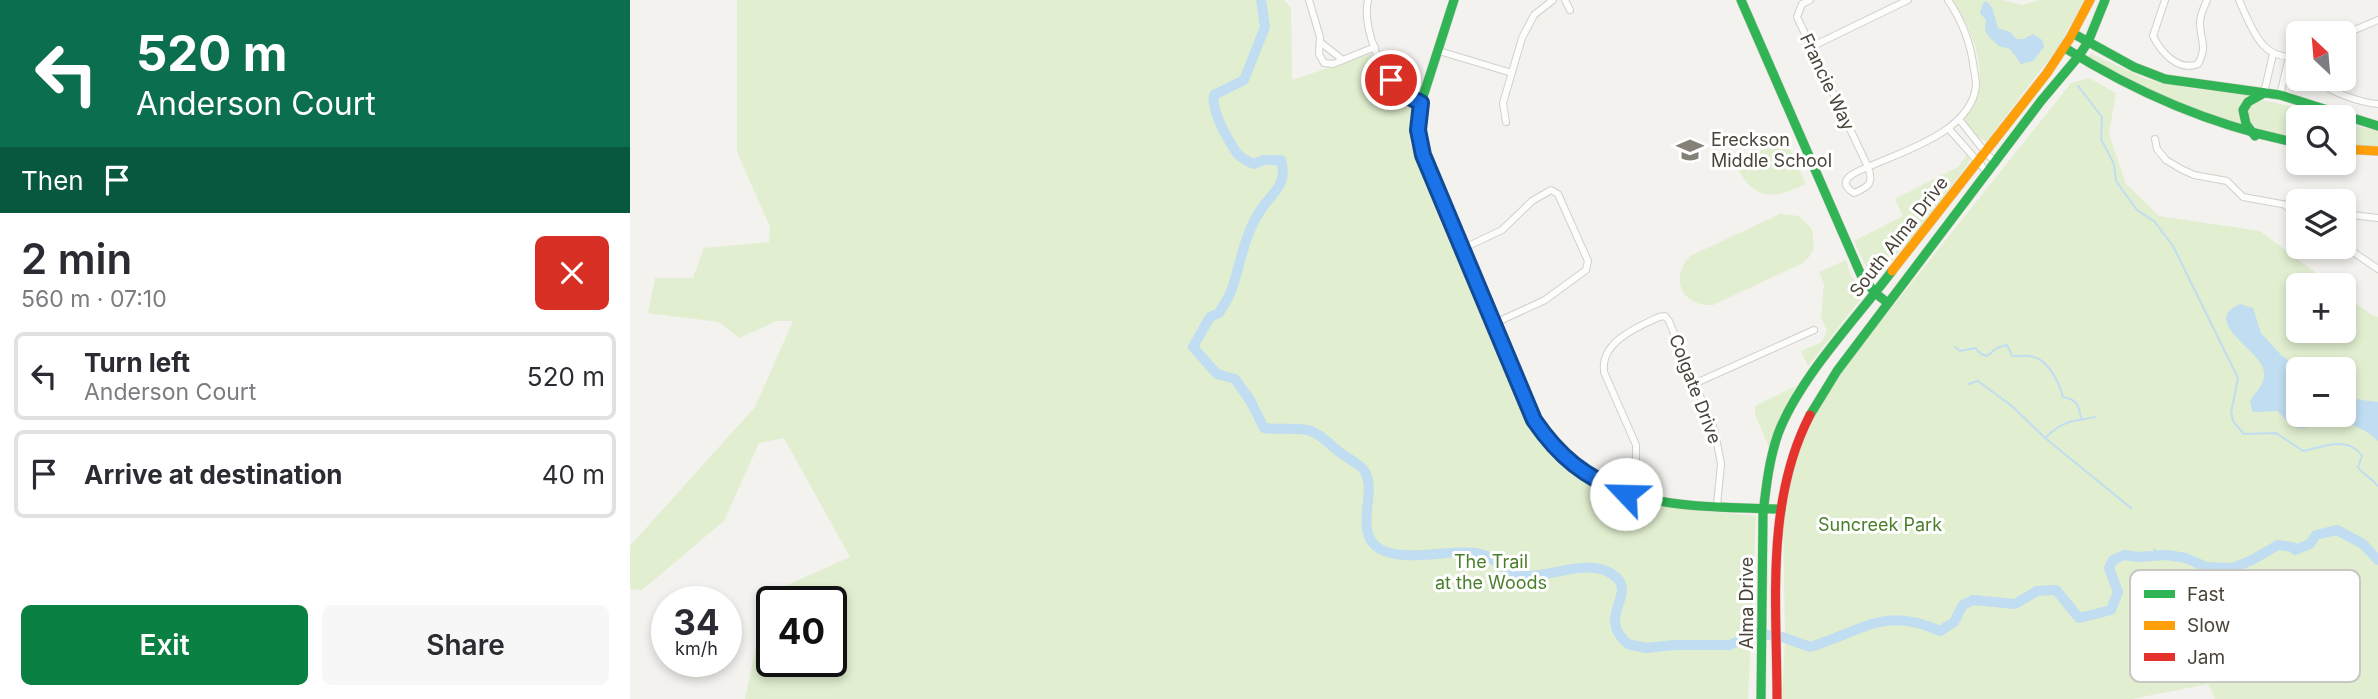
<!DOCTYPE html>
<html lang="en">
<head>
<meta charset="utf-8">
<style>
  body { margin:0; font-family:Inter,sans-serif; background:#f7f7f7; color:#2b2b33; height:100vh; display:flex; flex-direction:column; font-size:26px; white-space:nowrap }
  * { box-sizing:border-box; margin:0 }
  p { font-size:23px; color:#7c7c81 }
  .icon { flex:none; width:38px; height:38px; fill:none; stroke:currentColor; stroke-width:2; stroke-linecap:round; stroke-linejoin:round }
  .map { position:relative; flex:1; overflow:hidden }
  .sheet { display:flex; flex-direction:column; background:#fff; width:630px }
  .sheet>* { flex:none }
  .top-card { background:#0b6e4f; color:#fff; overflow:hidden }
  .needle { width:46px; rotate:334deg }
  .fabs { position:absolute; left:1656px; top:21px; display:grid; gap:14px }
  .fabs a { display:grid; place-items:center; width:70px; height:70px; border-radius:10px; background:#fff; box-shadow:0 4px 10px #0003; font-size:35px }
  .speed { position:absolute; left:21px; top:586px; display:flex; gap:14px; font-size:35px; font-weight:700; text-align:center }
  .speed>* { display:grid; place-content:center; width:91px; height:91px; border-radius:50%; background:#fff; box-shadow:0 4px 10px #0003; line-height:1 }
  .speed small { font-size:18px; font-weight:400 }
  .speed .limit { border:4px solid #111; border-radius:10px; background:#fff; color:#111 }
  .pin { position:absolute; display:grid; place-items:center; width:60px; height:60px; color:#fff; margin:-30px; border:4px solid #fff; border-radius:50%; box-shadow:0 2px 7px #0007 }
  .me { position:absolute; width:77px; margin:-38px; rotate:294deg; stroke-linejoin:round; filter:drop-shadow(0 0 5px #0008) }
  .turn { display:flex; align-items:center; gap:24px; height:147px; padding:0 21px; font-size:32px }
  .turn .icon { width:91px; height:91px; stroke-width:2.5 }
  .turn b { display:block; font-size:49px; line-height:60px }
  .then { display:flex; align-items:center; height:66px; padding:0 21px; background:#0003; gap:14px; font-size:26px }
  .round { display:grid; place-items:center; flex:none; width:74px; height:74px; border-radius:10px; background:#f7f7f7 }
  .summary { display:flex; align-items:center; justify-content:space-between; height:119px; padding:0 21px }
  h1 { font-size:42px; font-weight:600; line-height:52px }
  .cta { display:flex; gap:14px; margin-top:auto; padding:14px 21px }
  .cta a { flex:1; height:80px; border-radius:10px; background:#0b8043; color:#fff; font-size:28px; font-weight:600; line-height:80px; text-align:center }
  .cta a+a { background:#f7f7f7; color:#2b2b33 }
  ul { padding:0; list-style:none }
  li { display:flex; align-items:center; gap:21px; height:88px; margin:0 14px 10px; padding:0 7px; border:4px solid #e1e1e2; border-radius:10px }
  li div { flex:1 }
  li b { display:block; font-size:26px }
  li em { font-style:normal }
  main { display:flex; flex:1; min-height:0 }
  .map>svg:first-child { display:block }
  .green { fill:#e1eecf; fill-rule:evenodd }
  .water { fill:#c0ddf1 }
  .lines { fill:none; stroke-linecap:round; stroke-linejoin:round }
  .stream { stroke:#c0ddf1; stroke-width:2 }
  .river { stroke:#c0ddf1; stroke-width:10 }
  .street-casing { stroke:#d2d0cb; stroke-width:8 }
  .fast-casing { stroke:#d3cfc5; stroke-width:10 }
  .slow-casing { stroke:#d3cfc5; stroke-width:10 }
  .jam-casing { stroke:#d3cfc5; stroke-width:10 }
  .street { stroke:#fdfdfc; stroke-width:6 }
  .fast { stroke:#30b455; stroke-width:9 }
  .slow { stroke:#ff9f0a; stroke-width:9 }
  .jam { stroke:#e5322d; stroke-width:9 }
  .route-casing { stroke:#114b97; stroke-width:18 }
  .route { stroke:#1a73e8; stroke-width:12 }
  .labels { text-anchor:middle; stroke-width:6; stroke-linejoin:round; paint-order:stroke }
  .street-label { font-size:18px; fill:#4b4439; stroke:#fff }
  .poi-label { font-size:18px; fill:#4b4439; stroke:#fff; text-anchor:start }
  .park-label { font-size:18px; fill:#4a7f2a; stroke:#fff }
  .key { fill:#fff; stroke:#c9c7c4; stroke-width:2 }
  .key-label { font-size:19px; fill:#4b4439 }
</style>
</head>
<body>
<main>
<section class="sheet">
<div class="top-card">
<div class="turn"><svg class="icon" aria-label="left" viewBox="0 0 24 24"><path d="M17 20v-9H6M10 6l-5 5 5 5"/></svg><div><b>520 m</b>Anderson Court</div></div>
<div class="then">Then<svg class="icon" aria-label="arrive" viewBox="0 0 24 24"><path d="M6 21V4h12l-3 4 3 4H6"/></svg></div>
</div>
<div class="summary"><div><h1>2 min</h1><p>560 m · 07:10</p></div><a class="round" style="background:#d93025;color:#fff"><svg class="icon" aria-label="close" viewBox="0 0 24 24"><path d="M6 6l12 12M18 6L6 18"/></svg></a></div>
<ul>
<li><svg class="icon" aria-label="left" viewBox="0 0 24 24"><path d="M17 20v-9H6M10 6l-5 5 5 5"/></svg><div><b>Turn left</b><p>Anderson Court</p></div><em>520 m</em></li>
<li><svg class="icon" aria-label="arrive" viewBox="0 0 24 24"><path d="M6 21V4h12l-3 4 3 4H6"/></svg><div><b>Arrive at destination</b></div><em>40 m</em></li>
</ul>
<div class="cta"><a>Exit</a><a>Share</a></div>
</section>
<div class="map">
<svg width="1748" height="699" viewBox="0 0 1748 699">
  <rect width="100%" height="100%" fill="#f4f2ee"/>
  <g class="green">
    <path d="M 107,0 L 654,0 L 661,8 L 662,80 L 741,54 C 752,75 761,92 781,106 L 780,143 L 893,415 C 898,424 903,434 910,442 C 962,509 1049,508 1126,516 L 1118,699 L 115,699 L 137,594 L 220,557 L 154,438 L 129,443 L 94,521 L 12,590 L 0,589 L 0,546 L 125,407 L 163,321 L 147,321 L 109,338 L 89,322 L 18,313 L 25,278 L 63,278 L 74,248 L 139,242 L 140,227 L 107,152 ZM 142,602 L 201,602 L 201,662 L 142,662 Z"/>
    <path d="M 1322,0 L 1372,0 L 1392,5 L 1409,0 L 1454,0 L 1429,46 L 1357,141 C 1349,140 1335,127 1336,118 C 1337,113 1346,96 1348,88 C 1355,58 1338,24 1322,0 Z"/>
    <path d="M 1460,53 L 1516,79 L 1559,88 L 1619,95 L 1609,110 L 1613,127 C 1556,108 1511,88 1459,57 Z"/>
    <path d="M 1459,78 L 1486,93 L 1479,134 L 1496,184 L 1529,216 L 1630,231 L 1702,285 L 1668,285 L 1668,331 L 1713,331 L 1713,294 L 1742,315 L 1748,317 L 1748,699 L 1585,699 L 1578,684 L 1502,699 L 1152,699 L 1155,638 L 1153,508 L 1173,433 L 1199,389 L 1220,360 L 1441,83 ZM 1668,369 L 1713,369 L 1713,415 L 1668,415 Z"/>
    <path d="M 1632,100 L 1660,106 L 1695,117 L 1668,117 L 1668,136 C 1653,134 1619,133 1618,115 C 1617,105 1625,102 1632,100 Z"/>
    <path d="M 1713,123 L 1748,131 L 1748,147 L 1713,145 Z"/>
    <path d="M 1149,142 L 1158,145 L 1176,184 C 1141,200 1123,201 1105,163 Z"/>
    <path d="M 1337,155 L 1340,161 L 1302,213 L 1249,276 L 1238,271 L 1224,241 L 1273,216 L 1265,199 L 1328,167 Z"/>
    <path d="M 1150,214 L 1169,216 L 1182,229 L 1184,248 L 1180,256 L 1173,263 L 1083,305 C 1052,307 1039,279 1060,256 Z"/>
    <path d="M 1216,260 L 1220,274 L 1234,295 L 1178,366 L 1171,351 L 1192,342 L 1197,330 L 1191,318 L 1194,284 L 1189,272 Z"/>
    <path d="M 1166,386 L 1148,421 L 1140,450 L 1125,414 L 1125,406 Z"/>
  </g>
  <g class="water">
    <path d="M 1356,1 L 1362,7 L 1368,28 L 1380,32 L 1387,39 L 1393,39 L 1403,34 L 1412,40 L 1414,47 L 1403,61 L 1391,64 L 1380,49 L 1369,46 L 1359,37 L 1355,30 L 1356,20 L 1350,13 L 1353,3 Z"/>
    <path d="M 1610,304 L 1623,308 L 1631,333 L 1652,356 L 1670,369 L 1668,369 L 1668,399 L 1666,400 L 1668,415 L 1713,415 L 1713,394 L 1731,400 L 1748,402 L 1748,441 C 1733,426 1713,419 1691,424 C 1684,425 1676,429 1669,428 C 1659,426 1654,417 1647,411 L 1626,412 L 1622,411 L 1620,401 C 1626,391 1635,386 1634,372 C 1633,351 1569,322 1610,304 Z"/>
  </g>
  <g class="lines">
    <g class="stream">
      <path d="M 1448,86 L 1472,117 L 1471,139 L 1484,164 L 1486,181 L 1507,210 L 1524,221 L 1543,246 L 1608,378 L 1601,413 L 1603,421 L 1614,434 L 1646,433 L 1673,451 C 1693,447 1719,435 1732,456 L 1728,467 C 1733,475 1742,478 1748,486"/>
      <path d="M 1325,347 L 1330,351 L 1345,348 L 1351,354 L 1357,356 L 1367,348 L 1377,345 L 1382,356 C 1389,356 1397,355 1404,357 C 1419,361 1430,384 1433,397 C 1447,399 1449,406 1451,418"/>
      <path d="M 1338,384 L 1348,381 L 1383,407 L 1415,438 L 1501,508"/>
      <path d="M 1416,437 C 1435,419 1442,422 1465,417"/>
      <path d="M 1524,549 L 1528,555"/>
    </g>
    <path class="river" d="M 631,0 L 635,27 L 614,80 L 584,95 C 581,112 597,138 606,152 C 610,158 617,161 624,164 L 634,160 L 651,160 C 658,184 644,191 632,208 C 615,232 611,261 602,289 C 599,298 593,306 589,313 L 580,317 L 563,347 L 587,374 L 605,379 L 620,400 L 634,428 C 648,430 669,427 681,431 C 692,435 699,444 707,450 C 715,457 726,462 733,469 C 750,489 721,532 750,549 C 775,563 819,549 846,553 C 867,556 877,576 898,576 C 925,576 963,556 986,577 C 1006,595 966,618 998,644 L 1016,648 L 1044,645 L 1100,645 L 1126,633 L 1152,637 L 1180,647 C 1231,632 1254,605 1310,631 L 1324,622 L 1333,605 L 1343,600 L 1385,604 L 1407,591 L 1426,590 L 1449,618 L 1481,610 L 1488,592 L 1479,568 L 1483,560 L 1494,555 L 1508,557 L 1537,555 L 1556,558 L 1576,567 L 1603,568 L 1622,560 L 1648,545 L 1663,547 L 1665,550 L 1680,544 L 1686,535 L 1707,530 L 1733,544 L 1748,560"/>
    <defs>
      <g id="street">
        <path d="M 679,0 L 690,37 L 689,54 L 694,63 L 703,64 L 745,47"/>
        <path d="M 738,0 C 732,26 751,75 772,92 C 777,97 785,100 791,103"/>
        <path d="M 935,0 L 940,10"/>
        <path d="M 1180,0 L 1172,4 L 1167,17 L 1238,167 C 1244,183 1239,187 1224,193 C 1204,181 1225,172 1238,167 C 1273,151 1341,132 1346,86 C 1346,81 1345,75 1344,70 C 1341,43 1333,22 1318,0"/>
        <path d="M 1535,0 L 1523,36 C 1531,52 1548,72 1568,64 C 1578,46 1570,40 1570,23 C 1570,15 1574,7 1577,0"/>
        <path d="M 1609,0 C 1621,26 1632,64 1668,55"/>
        <path d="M 1713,35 L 1748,20"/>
        <path d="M 690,42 L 713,60"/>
        <path d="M 1181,47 L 1278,0"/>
        <path d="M 809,51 L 882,73"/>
        <path d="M 1690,79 C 1695,92 1734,103 1748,104"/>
        <path d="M 1634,93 L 1643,54"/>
        <path d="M 1650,95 L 1659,57"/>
        <path d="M 1329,119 L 1355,152 L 1366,163"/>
        <path d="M 876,122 L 873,103 L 892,38 L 904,15 L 923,0"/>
        <path d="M 1319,129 L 1358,173"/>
        <path d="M 1525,139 L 1527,149 L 1536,160 L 1551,169 L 1564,175 L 1597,181 L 1613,197 L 1668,207"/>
        <path d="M 1657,207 L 1668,214"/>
        <path d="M 1713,214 L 1748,218"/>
        <path d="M 1713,245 L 1748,269"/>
        <path d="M 832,249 L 872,230 L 902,201 L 921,190 L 928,194 L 958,261 L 956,270 L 915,300 L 863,324"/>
        <path d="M 1066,383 L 1184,330"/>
        <path d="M 996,494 L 1006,460 L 1006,445 L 974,372 C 970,342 1007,327 1029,317 L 1035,316 L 1039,321 L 1085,432 L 1091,464 L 1087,505"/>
      </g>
      <g id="fast">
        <path d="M 824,0 L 791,103 L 788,119 L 789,143 L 903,420 C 919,439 935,460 956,474 C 1014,510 1086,507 1151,509"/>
        <path d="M 1111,0 L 1231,275 L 1245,293 L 1258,303"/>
        <path d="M 1444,34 L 1504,67 L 1535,79 L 1650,95 L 1748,126"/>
        <path d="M 1435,48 C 1508,94 1583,126 1668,143"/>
        <path d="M 1625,136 L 1616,124 L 1613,110 L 1618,102 L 1634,93"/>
        <path d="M 1180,415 L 1207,371 L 1411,101 L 1448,57 L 1458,42 L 1475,0"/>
        <path d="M 1131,699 L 1133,514 C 1136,487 1139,460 1148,434 C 1169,378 1226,319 1262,271"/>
      </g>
      <g id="slow">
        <path d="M 1713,149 L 1748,151"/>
        <path d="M 1262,271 L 1417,73 L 1440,38 L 1460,0"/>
      </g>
      <path id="jam" d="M 1147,699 C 1147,605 1135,502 1180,415"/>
    </defs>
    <use href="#street" class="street-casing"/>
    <use href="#fast" class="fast-casing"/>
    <use href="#slow" class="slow-casing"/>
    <use href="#jam" class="jam-casing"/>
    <use href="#street" class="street"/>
    <use href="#fast" class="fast"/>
    <use href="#slow" class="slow"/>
    <use href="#jam" class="jam"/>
  </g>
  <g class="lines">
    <defs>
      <path id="route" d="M 761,80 L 774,94 L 791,103 L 788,130 L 793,155 L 904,420 C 930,458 954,476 996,494"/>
    </defs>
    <use href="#route" class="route-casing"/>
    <use href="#route" class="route"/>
  </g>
  <defs>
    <symbol id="school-bare" viewBox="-9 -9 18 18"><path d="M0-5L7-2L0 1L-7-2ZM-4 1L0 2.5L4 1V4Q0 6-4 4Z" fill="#868178" stroke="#fff" stroke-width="2.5" paint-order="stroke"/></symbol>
  </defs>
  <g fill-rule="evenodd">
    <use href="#school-bare" x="1041" y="131" width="38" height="38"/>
  </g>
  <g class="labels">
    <g class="street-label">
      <text transform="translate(1197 82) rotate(65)" y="6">Francie Way</text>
      <text transform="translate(1269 237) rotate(-52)" y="6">South Alma Drive</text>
      <text transform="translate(1065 389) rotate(69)" y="6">Colgate Drive</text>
      <text transform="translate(1117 603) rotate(-90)" y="6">Alma Drive</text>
    </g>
    <g class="poi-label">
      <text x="1081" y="146">Ereckson<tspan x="1081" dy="21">Middle School</tspan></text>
    </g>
    <g class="park-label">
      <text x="1250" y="531">Suncreek Park</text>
      <text x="861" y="568">The Trail<tspan x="861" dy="21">at the Woods</tspan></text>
    </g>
  </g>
  <rect x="1500" y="570" width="230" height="112" rx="10" class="key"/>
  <rect x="1514" y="590" width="31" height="8" fill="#30b455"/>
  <rect x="1514" y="621" width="31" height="9" fill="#ff9f0a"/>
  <rect x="1514" y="653" width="31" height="8" fill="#e5322d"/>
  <g class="key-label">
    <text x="1557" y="601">Fast</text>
    <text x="1557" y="632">Slow</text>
    <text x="1557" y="664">Jam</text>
  </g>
</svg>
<div class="fabs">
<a><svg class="needle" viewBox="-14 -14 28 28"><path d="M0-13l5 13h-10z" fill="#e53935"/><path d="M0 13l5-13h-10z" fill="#7c7c81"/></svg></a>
<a><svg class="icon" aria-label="search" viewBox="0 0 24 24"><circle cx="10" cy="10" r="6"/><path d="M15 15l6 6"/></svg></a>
<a><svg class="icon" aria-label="layers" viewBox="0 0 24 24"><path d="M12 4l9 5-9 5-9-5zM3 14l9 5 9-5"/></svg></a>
<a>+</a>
<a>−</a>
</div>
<div class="speed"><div>34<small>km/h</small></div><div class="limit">40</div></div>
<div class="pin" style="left:761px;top:80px;background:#d93025"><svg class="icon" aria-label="arrive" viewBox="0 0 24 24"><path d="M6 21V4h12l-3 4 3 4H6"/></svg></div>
<svg class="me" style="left:996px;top:494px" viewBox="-20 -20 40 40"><circle r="19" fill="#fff"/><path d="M0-13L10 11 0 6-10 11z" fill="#1a73e8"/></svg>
</div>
</main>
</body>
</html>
